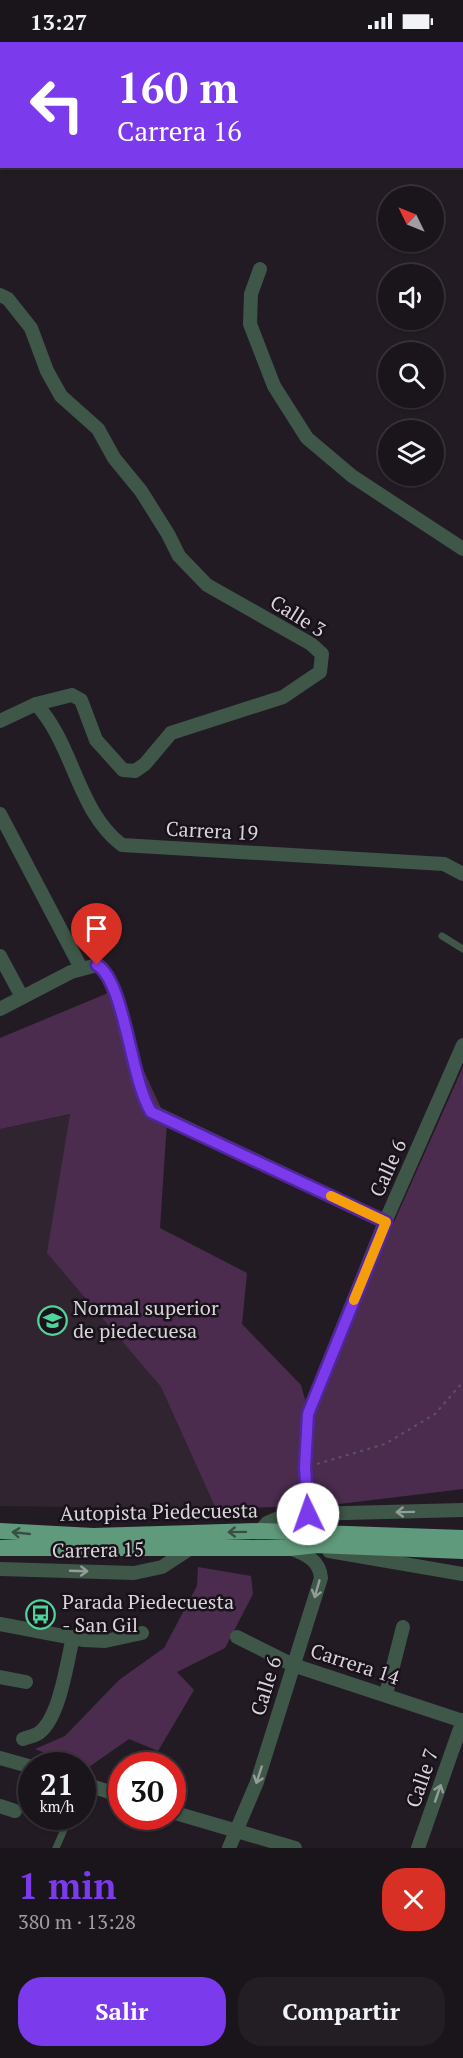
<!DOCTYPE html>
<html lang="es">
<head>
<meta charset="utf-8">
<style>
  body { margin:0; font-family:"PT Serif",serif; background:#231d24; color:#f1f3f6; height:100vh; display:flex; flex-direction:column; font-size:22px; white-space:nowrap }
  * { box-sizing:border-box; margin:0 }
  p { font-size:20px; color:#9f9ea3 }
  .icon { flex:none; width:33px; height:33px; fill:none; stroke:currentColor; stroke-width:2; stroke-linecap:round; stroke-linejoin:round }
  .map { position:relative; height:1806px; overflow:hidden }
  .side { display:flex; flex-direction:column; background:#1a141b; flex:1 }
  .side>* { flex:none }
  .top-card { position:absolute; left:0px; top:0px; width:464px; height:126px; box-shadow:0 2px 4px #0004,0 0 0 2px #38333a; background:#7c3aed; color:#fff; overflow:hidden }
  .needle { width:39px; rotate:313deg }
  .controls { position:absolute; left:378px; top:144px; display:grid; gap:12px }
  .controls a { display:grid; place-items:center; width:66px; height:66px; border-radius:50%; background:#1a141b; box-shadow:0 2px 4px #0004,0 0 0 2px #38333a; font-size:30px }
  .speed { position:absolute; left:18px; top:1710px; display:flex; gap:12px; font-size:30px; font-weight:700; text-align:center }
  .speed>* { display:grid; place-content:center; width:78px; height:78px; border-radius:50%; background:#1a141b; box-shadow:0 2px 4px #0004,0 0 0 2px #38333a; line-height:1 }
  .speed small { font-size:15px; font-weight:400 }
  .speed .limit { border:9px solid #d22; background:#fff; color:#111 }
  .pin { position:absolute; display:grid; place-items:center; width:51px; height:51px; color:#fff; margin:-62px -26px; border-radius:50% 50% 50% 0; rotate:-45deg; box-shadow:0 0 6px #0007 }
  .pin .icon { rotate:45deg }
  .me { position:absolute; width:66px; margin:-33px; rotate:357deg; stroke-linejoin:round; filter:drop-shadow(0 0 4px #0008) }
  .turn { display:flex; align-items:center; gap:21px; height:126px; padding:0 18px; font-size:27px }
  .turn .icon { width:78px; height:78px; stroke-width:2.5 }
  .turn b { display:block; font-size:42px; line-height:51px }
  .round { display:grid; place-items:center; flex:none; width:63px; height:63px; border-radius:24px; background:#231d24 }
  .summary { display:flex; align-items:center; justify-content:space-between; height:102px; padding:0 18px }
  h1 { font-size:36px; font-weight:600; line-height:45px; color:#7c3aed }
  .button { display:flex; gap:12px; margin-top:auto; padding:12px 18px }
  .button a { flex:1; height:69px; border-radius:24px; background:#7c3aed; color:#fff; font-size:24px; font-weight:600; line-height:69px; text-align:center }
  .button a+a { background:#231d24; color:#f1f3f6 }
  .status { display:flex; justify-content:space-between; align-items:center; height:42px; padding:0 30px; background:#1a141b; direction:ltr }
  .status svg { height:16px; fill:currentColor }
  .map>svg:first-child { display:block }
  .built { fill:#2f2430 }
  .green { fill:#4b2c4f }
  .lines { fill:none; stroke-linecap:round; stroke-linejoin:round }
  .path { stroke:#5b545c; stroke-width:2; stroke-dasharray:3 4.5; stroke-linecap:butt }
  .service { stroke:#3e5749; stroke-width:7 }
  .minor { stroke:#3e5749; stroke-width:14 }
  .trunk { stroke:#609a7c; stroke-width:16 }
  .oneway { stroke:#939c99 }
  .oneway2 { stroke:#394f46 }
  .route-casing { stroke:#51269a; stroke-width:15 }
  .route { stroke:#7c3aed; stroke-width:10 }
  .slow { stroke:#f59e0b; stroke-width:10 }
  .labels { text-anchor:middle; stroke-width:5; stroke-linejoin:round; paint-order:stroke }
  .street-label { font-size:20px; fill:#d9d4da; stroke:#19121a }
  .poi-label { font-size:20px; fill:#d9d4da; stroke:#19121a; text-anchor:start }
</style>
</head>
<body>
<div class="status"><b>13:27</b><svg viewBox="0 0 49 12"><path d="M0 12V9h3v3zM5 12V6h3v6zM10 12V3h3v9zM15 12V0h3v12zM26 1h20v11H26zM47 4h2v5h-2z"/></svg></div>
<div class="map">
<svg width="463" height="1806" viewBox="0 0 463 1806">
  <rect width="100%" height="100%" fill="#231b24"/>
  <path class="built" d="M 70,1072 L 48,1211 L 161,1345 L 216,1467 L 0,1464 L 0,1087 Z"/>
  <g class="green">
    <path d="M 108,951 L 167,1079 L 160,1186 L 247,1231 L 242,1282 L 301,1343 L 309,1371 L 463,1025 L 463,1447 L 331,1463 L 216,1467 L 161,1345 L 47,1211 L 70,1072 L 0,1087 L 0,996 Z"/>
    <path d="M 198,1525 L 251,1534 L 253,1552 L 225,1606 L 177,1630 L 194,1648 L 158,1709 L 129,1697 L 86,1727 L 35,1707 L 65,1694 L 119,1638 L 164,1606 L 197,1544 Z"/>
  </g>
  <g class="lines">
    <path class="path" d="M 317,1422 L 385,1402 L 435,1372 L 463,1340"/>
    <g class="service">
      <path d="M 442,894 L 463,907"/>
      <path d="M 56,1806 L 70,1774"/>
    </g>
    <g class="minor">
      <path d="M 107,0 L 113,2"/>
      <path d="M 173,2 L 176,0"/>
      <path d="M 0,54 L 2,52"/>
      <path d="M 260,227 L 251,252 L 250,282 L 274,344 L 307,396 L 352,434 L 463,507"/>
      <path d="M 0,253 L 8,257 L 31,286 L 47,329 L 61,354 L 98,387 L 114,416 L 141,449 L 168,492 L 179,514 L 207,543 L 311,602 L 322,612 L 320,630 L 283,655 L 171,691 L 145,722 L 135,729 L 123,728 L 96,698 L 81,658 L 72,653 L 36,662 L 0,679"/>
      <path d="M 36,662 C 74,703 77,769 122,803 L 444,822 L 463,832"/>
      <path d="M 0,772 L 81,926"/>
      <path d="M 0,914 L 22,955"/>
      <path d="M 0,967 L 71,930 L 97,923 C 125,940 129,1036 151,1069 L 385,1180"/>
      <path d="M 308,1472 L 305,1425 L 308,1372 L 385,1180 L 463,1003"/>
      <path d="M 260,1489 L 267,1481 L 281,1475 L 308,1472 L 463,1468"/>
      <path d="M 329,1509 L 463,1532"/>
      <path d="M 0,1527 L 134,1531 L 162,1525 L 191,1506"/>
      <path d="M 0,1582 L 84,1598 L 105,1599 L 142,1591"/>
      <path d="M 237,1595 L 293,1623 L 463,1679"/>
      <path d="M 0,1635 L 26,1640"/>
      <path d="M 386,1652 L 403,1585"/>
      <path d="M 23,1697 C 28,1695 36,1694 40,1690 C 60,1674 67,1620 73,1595"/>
      <path d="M 0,1716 L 32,1725"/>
      <path d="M 82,1741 L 122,1754"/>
      <path d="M 0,1764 L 15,1769"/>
      <path d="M 172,1770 L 295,1806"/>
      <path d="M 229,1806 L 257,1740 L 321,1536 C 320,1518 305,1512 290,1506"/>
      <path d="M 418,1806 L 463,1678"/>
    </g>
    <g class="trunk">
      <path d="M 0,1489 L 93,1494 L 260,1489 L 463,1496"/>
      <path d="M 0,1506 L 290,1506 L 316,1503 L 463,1509"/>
    </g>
  </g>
  <defs><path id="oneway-shaft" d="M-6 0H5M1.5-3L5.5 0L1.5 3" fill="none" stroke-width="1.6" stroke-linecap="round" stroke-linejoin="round" transform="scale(1.5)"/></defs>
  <g class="oneway">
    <use href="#oneway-shaft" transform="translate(405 1470) rotate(179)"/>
    <use href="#oneway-shaft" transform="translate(79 1529) rotate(2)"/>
    <use href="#oneway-shaft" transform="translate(317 1547) rotate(106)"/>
    <use href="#oneway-shaft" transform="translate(259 1733) rotate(108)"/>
    <use href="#oneway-shaft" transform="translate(438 1751) rotate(-71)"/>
  </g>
  <g class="oneway2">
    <use href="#oneway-shaft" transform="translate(237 1490) rotate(179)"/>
    <use href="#oneway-shaft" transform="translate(21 1491) rotate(-174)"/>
  </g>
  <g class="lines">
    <defs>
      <path id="route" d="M 97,923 C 125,940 130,1036 151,1070 L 386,1180 L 308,1372 L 305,1425 L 308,1472"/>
    </defs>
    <use href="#route" class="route-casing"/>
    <use href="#route" class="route"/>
    <path class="slow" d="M 331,1154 L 386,1180 L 354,1258"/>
  </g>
  <defs>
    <symbol id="school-ring" viewBox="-11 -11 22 22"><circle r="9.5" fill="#19121a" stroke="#4fd398" stroke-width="1.5"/><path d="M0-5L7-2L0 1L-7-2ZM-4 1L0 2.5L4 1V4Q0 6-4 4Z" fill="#4fd398"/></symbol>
    <symbol id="bus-ring" viewBox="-11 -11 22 22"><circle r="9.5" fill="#19121a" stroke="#4fd398" stroke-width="1.5"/><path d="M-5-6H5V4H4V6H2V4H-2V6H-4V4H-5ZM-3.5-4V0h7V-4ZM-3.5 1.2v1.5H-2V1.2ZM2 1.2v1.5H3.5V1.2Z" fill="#4fd398"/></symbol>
  </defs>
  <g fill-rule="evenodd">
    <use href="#school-ring" x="36" y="1262" width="33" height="33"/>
    <use href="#bus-ring" x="24" y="1556" width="33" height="33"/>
  </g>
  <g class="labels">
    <g class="street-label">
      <text transform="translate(298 574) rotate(32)" y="7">Calle 3</text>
      <text transform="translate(212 789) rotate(3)" y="7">Carrera 19</text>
      <text transform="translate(388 1126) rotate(-66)" y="7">Calle 6</text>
      <text transform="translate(159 1470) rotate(-1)" y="7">Autopista Piedecuesta</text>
      <text transform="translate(98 1508) rotate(-1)" y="7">Carrera 15</text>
      <text transform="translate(355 1622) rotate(18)" y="7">Carrera 14</text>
      <text transform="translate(266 1644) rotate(-73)" y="7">Calle 6</text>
      <text transform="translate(422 1736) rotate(-71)" y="7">Calle 7</text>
    </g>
    <g class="poi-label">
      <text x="73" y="1273">Normal superior<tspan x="73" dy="23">de piedecuesa</tspan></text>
      <text x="62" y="1567">Parada Piedecuesta<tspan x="62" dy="23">- San Gil</tspan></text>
    </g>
  </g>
</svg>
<div class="controls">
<a><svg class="needle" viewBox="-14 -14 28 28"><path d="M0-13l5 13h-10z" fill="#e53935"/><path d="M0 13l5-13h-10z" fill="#9f9ea3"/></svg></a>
<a><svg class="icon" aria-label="sound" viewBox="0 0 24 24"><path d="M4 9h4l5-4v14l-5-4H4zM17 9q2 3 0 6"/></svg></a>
<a><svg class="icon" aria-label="search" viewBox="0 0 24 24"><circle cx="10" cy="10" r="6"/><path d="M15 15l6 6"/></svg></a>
<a><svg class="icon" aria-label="layers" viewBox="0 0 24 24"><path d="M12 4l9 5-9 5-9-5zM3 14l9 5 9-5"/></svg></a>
</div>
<div class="speed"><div>21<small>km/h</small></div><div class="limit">30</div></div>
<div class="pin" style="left:97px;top:923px;background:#d93025"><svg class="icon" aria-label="arrive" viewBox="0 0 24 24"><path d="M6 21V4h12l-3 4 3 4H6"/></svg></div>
<svg class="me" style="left:308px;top:1472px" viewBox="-20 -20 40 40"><circle r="19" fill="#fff"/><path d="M0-13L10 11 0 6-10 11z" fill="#7c3aed"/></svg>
<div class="top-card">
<div class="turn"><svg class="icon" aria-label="left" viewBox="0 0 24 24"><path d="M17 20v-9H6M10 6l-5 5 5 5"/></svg><div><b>160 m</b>Carrera 16</div></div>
</div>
</div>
<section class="side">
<div class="summary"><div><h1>1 min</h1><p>380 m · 13:28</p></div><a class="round" style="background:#d93025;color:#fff"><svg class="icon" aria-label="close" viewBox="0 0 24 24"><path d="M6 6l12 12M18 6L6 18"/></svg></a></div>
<div class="button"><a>Salir</a><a>Compartir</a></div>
</section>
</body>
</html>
